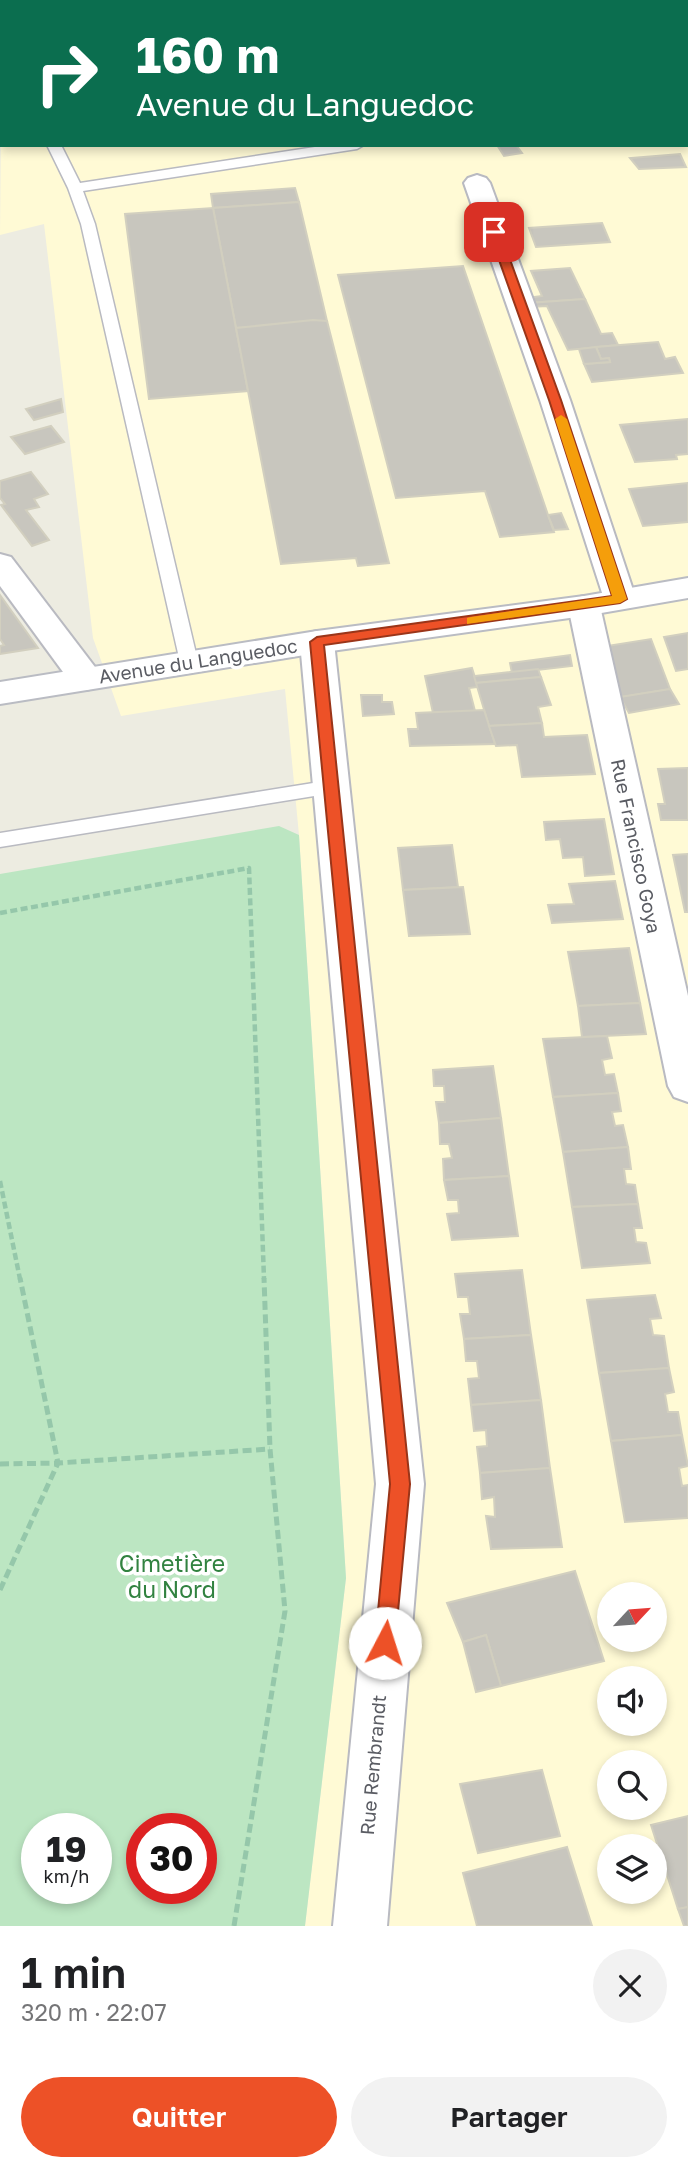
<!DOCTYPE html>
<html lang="fr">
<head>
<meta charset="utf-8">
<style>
  body { margin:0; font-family:"Golos Text",sans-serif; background:#f2f2f2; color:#202124; height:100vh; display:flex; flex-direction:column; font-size:26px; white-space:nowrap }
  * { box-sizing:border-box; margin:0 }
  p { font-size:23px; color:#757577 }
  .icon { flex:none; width:38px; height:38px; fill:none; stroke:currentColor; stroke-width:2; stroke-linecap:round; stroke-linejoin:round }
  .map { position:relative; height:1926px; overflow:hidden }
  .details { display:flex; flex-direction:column; background:#fff; flex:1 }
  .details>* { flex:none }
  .hud { position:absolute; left:0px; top:0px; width:690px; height:147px; box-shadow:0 4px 10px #0003; background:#0b6e4f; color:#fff; overflow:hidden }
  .needle { width:46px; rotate:64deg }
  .controls { position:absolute; left:597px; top:1582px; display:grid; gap:14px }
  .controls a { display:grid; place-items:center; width:70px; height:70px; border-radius:50%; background:#fff; box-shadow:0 4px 10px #0003; font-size:35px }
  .speed { position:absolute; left:21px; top:1813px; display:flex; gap:14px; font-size:35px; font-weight:700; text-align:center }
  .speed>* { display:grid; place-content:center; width:91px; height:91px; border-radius:50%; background:#fff; box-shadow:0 4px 10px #0003; line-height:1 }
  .speed small { font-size:18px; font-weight:400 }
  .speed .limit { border:10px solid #d22; background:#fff; color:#111 }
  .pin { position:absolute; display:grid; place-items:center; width:60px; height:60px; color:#fff; margin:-30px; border-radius:14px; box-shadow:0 4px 10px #0006 }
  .me { position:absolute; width:77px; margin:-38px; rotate:5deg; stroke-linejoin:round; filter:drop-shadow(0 0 5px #0008) }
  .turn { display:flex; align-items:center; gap:24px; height:147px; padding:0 21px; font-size:32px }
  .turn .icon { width:91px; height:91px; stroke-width:2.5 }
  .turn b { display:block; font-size:49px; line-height:60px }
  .round { display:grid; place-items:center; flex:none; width:74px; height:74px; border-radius:37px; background:#f2f2f2 }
  .summary { display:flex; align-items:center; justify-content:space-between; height:119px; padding:0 21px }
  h1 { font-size:42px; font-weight:600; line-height:52px }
  .action { display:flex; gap:14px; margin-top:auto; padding:14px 21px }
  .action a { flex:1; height:80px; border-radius:42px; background:#ed5127; color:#fff; font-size:28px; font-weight:600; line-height:80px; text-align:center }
  .action a+a { background:#f2f2f2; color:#202124 }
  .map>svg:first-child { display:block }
  .commercial { fill:#fffad5; fill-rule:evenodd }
  .green { fill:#bce6c2; fill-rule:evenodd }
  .building { fill:#c8c6be; stroke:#d2cfbf; stroke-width:2 }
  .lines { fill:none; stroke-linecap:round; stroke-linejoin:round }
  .lane-casing { stroke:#b9bac1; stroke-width:3 }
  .street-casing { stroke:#b9bac1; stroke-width:4 }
  .secondary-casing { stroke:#babcc3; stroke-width:4 }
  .path-far1 { stroke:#95c7aa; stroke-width:4.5; stroke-dasharray:7 3.5; stroke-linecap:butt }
  .path { stroke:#95c7aa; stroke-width:5; stroke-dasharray:9 4.5; stroke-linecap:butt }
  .lane { fill:#fff; fill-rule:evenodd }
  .street { fill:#fff; fill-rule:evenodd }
  .secondary { fill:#fff; fill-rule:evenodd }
  .route { fill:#ed5127; stroke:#9a3519; stroke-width:2 }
  .slow { fill:#f59e0b }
  .labels { text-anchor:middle; stroke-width:7; stroke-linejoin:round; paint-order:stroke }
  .street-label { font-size:19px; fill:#5a5c63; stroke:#fff }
  .near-park-label { font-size:23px; fill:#318240; stroke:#fff }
</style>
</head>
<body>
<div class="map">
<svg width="688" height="1926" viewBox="0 0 688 1926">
  <rect width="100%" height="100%" fill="#edece1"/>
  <path class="commercial" d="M 15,0 L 688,0 L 688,1926 L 305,1926 L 346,1578 L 299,835 L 285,689 L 121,716 L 93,638 L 44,224 L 0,235 L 2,5 L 2,145 L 688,145 L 688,2 L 10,2 ZM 609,1594 L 654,1594 L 654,1640 L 609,1640 ZM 609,1678 L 654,1678 L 654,1724 L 609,1724 ZM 609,1762 L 654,1762 L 654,1808 L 609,1808 ZM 609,1846 L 654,1846 L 654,1892 L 609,1892 Z"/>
  <path class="green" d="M 279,826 L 299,835 L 346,1578 L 305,1926 L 0,1926 L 0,874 ZM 37,1829 L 96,1829 L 96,1888 L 37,1888 ZM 142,1829 L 201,1829 L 201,1888 L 142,1888 Z"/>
  <g class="building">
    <path d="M 112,0 L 185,0 L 186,2 L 113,2 Z"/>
    <path d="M 497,145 L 516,145 L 522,153 L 504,156 Z"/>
    <path d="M 680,154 L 686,167 L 639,169 L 630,158 Z"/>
    <path d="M 295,188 L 299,202 L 213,208 L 211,194 Z"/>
    <path d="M 299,202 L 327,321 L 236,328 L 213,208 Z"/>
    <path d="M 213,208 L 248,391 L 149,399 L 125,214 Z"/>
    <path d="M 602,223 L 610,242 L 536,247 L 529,228 Z"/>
    <path d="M 463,266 L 548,515 L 554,532 L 500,537 L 485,491 L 396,498 L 338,275 Z"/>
    <path d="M 570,268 L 585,299 L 528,303 L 526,298 L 542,296 L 531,271 Z"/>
    <path d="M 585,299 L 601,334 L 612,333 L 618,345 L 568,350 L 547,306 L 530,307 L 528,303 Z"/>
    <path d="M 313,320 L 327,321 L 389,563 L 358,566 L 356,558 L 281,564 L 236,328 Z"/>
    <path d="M 658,342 L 665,359 L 675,357 L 683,373 L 592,382 L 584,364 L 610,362 L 609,358 L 601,359 L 596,347 Z"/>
    <path d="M 596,347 L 601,359 L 609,358 L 610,362 L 584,364 L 579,349 Z"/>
    <path d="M 61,399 L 63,412 L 34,420 L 26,409 Z"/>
    <path d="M 688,419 L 688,454 L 676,455 L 677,459 L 635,462 L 620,425 Z"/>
    <path d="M 51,426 L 64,442 L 25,454 L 11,437 Z"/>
    <path d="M 31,472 L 48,494 L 34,499 L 39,507 L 26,510 L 49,540 L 32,546 L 1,505 L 5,504 L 0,498 L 0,481 Z"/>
    <path d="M 688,483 L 688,522 L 643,526 L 629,489 Z"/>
    <path d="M 561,513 L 568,529 L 554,530 L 548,515 Z"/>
    <path d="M 0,595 L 38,648 L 0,654 L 0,646 L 4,645 L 0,639 Z"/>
    <path d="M 688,633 L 688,669 L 676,671 L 664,637 Z"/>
    <path d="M 651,639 L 670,689 L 616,698 L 607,646 Z"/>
    <path d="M 570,655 L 572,666 L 512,673 L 510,663 Z"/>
    <path d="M 472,668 L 478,687 L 469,688 L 475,711 L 433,713 L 425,676 Z"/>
    <path d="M 538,669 L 541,677 L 476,683 L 474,676 Z"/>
    <path d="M 541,677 L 551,705 L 538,707 L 542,723 L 489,726 L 476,683 Z"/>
    <path d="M 670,689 L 679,704 L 629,713 L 620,697 Z"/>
    <path d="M 361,695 L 382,695 L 382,702 L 392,702 L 394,714 L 363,716 Z"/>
    <path d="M 484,710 L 495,744 L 410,746 L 408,729 L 418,729 L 416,713 Z"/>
    <path d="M 542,723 L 544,737 L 587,735 L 595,774 L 522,777 L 517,745 L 496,746 L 489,726 Z"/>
    <path d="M 688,768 L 688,820 L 661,820 L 658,804 L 665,804 L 658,769 Z"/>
    <path d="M 604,819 L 614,874 L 585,876 L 583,857 L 563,858 L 560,839 L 546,840 L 544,822 Z"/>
    <path d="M 452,845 L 458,887 L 403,890 L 398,848 Z"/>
    <path d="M 688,854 L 688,912 L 685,912 L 673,855 Z"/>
    <path d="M 615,881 L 623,919 L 552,923 L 548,905 L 574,904 L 569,884 Z"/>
    <path d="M 463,887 L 470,934 L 409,936 L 403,890 Z"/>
    <path d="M 629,948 L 640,1003 L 578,1006 L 568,952 Z"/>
    <path d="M 640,1003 L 646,1034 L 582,1037 L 578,1006 Z"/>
    <path d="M 607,1036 L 612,1058 L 602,1060 L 605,1075 L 614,1074 L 618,1093 L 553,1097 L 543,1039 Z"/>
    <path d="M 493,1066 L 501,1118 L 439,1123 L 436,1102 L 445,1102 L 444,1086 L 434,1086 L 433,1070 Z"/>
    <path d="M 618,1093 L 621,1111 L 612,1112 L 615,1126 L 623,1125 L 628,1147 L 563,1152 L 553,1097 Z"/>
    <path d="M 501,1118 L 509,1176 L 444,1180 L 443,1159 L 452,1158 L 449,1144 L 440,1144 L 439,1123 Z"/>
    <path d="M 628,1147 L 631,1169 L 624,1169 L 626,1184 L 635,1185 L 638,1204 L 572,1207 L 563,1152 Z"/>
    <path d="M 509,1176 L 518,1236 L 452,1240 L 447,1214 L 459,1213 L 458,1200 L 448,1200 L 444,1180 Z"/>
    <path d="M 638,1204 L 642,1228 L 634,1228 L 636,1242 L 646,1243 L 650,1263 L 582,1268 L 572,1207 Z"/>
    <path d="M 522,1270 L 531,1335 L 464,1339 L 460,1314 L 470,1314 L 468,1297 L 458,1297 L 455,1274 Z"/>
    <path d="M 655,1295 L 661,1318 L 650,1319 L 653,1335 L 664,1336 L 669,1368 L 599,1373 L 587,1300 Z"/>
    <path d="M 531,1335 L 541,1400 L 471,1405 L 468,1379 L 479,1378 L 477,1361 L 466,1361 L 464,1339 Z"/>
    <path d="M 669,1368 L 674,1392 L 665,1394 L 668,1412 L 678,1412 L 682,1435 L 611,1441 L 599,1373 Z"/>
    <path d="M 541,1400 L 550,1468 L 480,1473 L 477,1447 L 487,1446 L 486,1430 L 474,1431 L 471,1405 Z"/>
    <path d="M 682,1435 L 688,1466 L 679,1468 L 682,1486 L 688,1485 L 688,1518 L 625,1522 L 611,1441 Z"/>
    <path d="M 550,1468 L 562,1547 L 491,1549 L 486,1516 L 495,1517 L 494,1497 L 482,1499 L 480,1473 Z"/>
    <path d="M 575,1571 L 604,1661 L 501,1686 L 486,1635 L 463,1642 L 447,1603 Z"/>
    <path d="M 486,1635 L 501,1686 L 476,1692 L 463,1642 Z"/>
    <path d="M 542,1770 L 560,1836 L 478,1853 L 460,1784 Z"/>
    <path d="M 688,1816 L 688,1907 L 678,1909 L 651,1825 Z"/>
    <path d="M 567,1847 L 592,1926 L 477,1926 L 463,1873 Z"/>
    <path d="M 688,1907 L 688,1926 L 684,1926 L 678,1909 Z"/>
  </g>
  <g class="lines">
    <defs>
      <g id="lane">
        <path d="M 0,37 L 2,38 L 2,48 L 0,47 Z"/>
        <path d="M 47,145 L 61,145 L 80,183 L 328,145 L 364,145 L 357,149 L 83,191 L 95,224 L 198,662 L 195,666 L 189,668 L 180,662 L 81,224 L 68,188 Z"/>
        <path d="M 332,780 L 339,782 L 342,787 L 339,792 L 0,847 L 0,833 Z"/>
      </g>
      <g id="street">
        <rect x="639" y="0" width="22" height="2"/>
        <path d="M 477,175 L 486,178 L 490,183 L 570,400 L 636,599 L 632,606 L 620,609 L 608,606 L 604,599 L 540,400 L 464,183 L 468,178 Z"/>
        <path d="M 0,554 L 11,557 L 98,671 L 103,679 L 98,687 L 86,690 L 74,687 L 0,586 Z"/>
        <path d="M 584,596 L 596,599 L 600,606 L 688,996 L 688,1102 L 674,1097 L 668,1086 L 568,606 L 572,599 Z"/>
        <path d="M 317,631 L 329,634 L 334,642 L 424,1484 L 387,1926 L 333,1926 L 376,1484 L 300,642 L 305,634 Z"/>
      </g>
      <path id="secondary" d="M 688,578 L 688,598 L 584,616 L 317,653 L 0,704 L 0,682 L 317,631 L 584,596 Z"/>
    </defs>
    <use href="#lane" class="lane-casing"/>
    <use href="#street" class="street-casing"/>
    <use href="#secondary" class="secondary-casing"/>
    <g class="path-far1">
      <path d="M 0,913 L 249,868 L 264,1279"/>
      <path d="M 0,1181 L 20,1279"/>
    </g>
    <g class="path">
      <path d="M 0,1464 L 58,1463 L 270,1449"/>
      <path d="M 0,1590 L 58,1463 L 20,1278"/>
      <path d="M 234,1926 L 285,1611 L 270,1449 L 264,1278"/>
    </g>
    <use href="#lane" class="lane"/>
    <use href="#street" class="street"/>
    <use href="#secondary" class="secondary"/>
  </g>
  <path class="route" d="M 494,228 L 500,232 L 561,400 L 627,599 L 620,603 L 324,645 L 410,1484 L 395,1643 L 392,1650 L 385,1653 L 378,1650 L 375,1643 L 390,1484 L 310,642 L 317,637 L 612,596 L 549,400 L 489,232 Z"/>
  <path class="slow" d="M 561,415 L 567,419 L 627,599 L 620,603 L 467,624 L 467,618 L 471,617 L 612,596 L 555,419 Z"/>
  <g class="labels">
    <g class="street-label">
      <text transform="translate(198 661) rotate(-9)" y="7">Avenue du Languedoc</text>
      <text transform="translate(636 846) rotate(78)" y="7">Rue Francisco Goya</text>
      <text transform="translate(373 1765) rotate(-85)" y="7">Rue Rembrandt</text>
    </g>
    <g class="near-park-label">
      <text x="172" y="1572">Cimetière<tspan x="172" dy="26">du Nord</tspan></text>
    </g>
  </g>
</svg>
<div class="controls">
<a><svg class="needle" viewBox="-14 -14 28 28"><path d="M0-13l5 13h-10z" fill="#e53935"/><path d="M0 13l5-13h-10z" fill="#757577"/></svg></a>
<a><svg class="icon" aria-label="sound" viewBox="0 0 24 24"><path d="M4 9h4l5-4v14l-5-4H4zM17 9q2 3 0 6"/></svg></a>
<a><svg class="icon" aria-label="search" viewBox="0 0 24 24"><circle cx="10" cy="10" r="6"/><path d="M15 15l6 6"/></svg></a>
<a><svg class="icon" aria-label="layers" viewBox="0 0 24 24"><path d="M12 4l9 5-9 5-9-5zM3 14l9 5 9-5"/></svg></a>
</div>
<div class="speed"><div>19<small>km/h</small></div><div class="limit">30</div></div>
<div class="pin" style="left:494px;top:232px;background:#d93025"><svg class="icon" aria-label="arrive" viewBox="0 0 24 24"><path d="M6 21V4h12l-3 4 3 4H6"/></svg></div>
<svg class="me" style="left:385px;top:1643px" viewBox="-20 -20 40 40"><circle r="19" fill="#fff"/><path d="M0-13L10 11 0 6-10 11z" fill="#ed5127"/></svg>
<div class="hud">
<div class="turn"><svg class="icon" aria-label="right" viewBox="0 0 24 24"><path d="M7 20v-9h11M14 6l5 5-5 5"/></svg><div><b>160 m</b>Avenue du Languedoc</div></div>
</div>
</div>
<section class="details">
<div class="summary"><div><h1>1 min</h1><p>320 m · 22:07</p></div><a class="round"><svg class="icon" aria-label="close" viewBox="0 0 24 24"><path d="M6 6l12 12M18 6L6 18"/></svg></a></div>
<div class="action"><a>Quitter</a><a>Partager</a></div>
</section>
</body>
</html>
